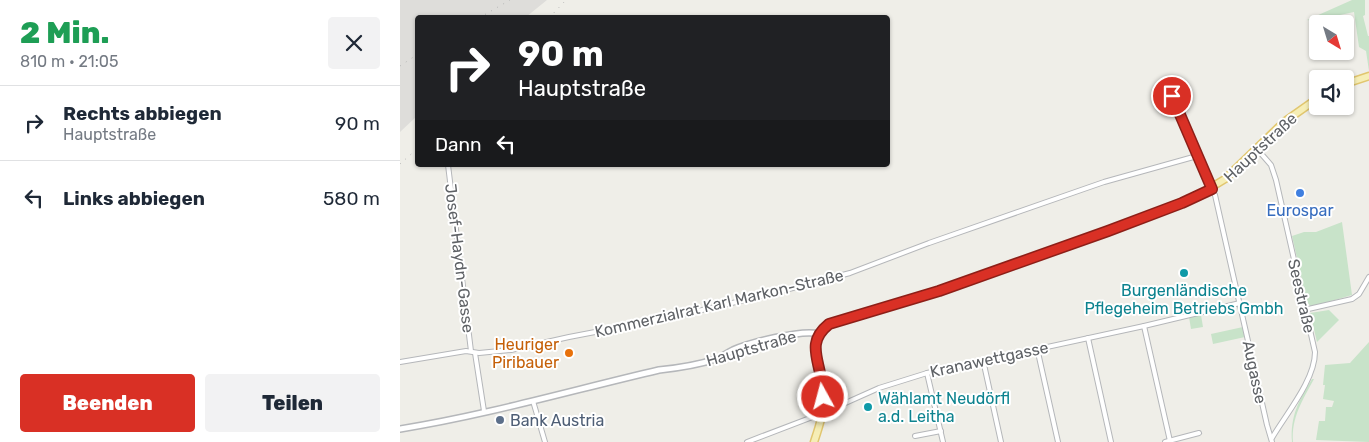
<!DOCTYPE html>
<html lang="de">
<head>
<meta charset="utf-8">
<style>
  body { margin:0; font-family:Rubik,sans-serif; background:#f2f2f3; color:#1f2937; height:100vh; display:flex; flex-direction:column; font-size:19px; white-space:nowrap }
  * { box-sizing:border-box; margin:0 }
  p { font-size:16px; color:#747a83 }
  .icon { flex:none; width:28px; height:28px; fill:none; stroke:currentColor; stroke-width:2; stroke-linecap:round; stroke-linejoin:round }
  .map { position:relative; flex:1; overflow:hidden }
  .drawer { display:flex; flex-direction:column; background:#fff; width:400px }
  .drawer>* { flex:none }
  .banner { position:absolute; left:15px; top:15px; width:475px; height:152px; border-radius:5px; box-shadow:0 1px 4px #0004; background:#202124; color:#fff; overflow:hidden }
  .needle { width:32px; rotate:142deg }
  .buttons { position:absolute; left:909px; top:15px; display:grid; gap:10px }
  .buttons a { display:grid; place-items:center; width:45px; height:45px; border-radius:5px; background:#fff; box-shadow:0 1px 4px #0004; font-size:25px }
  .pin { position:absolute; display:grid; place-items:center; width:42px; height:42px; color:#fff; margin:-21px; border:2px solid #fff; border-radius:50%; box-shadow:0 1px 5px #0007 }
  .me { position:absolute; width:55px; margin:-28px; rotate:353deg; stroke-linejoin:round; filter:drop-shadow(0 0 4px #0008) }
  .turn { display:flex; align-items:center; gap:18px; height:105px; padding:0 20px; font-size:22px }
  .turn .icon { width:65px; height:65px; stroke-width:2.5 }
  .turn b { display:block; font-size:35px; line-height:42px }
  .then { display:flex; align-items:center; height:48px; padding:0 20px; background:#0003; gap:10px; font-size:19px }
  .round { display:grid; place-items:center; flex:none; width:52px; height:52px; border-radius:5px; background:#f2f2f3 }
  .overview { display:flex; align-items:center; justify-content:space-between; height:85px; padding:0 20px }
  h1 { font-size:30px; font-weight:800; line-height:38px; color:#1e9e55 }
  .button { display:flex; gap:10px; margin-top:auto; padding:10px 20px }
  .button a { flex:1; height:58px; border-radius:5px; background:#d93025; color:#fff; font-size:20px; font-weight:800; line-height:58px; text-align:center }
  .button a+a { background:#f2f2f3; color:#1f2937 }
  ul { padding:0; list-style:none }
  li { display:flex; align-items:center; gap:15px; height:75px; padding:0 20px; border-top:1px solid #e0e1e3 }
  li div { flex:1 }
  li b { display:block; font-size:19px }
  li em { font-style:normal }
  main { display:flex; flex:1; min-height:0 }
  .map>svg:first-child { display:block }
  .industrial { fill:#deddda }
  .green { fill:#c8e3c9 }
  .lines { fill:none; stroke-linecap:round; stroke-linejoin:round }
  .minor-casing { stroke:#b5b7ba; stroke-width:6 }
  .tertiary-casing { stroke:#b5b7ba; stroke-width:8 }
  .primary-casing { stroke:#e1c66f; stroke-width:9 }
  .minor { stroke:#fff; stroke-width:4 }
  .tertiary { stroke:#fff; stroke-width:5 }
  .primary { stroke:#f6eeb6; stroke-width:6 }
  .rail { stroke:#b5b6b6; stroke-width:1; stroke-dasharray:1 6; stroke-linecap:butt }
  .route-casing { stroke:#8d1f18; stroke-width:12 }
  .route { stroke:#d93025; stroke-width:9 }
  .shop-dot { fill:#3f7fe0; stroke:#fff; stroke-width:2 }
  .culture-dot { fill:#0f9aa8; stroke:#fff; stroke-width:2 }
  .food-dot { fill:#e8710a; stroke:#fff; stroke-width:2 }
  .service-dot { fill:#5c6f8a; stroke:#fff; stroke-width:2 }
  .labels { text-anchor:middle; stroke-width:4; stroke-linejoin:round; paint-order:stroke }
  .street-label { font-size:16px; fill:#5f6266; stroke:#fff }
  .shop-label { font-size:16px; fill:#366cbe; stroke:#fff }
  .culture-label { font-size:16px; fill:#0d838f; stroke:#fff }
  .food-label { font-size:16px; fill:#c56008; stroke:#fff; text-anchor:end }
  .service-label { font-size:16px; fill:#4e5e75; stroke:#fff; text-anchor:start }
</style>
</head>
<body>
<main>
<section class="drawer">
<div class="overview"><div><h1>2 Min.</h1><p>810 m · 21:05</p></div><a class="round"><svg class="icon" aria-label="close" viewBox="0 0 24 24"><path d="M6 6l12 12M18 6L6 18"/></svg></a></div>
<ul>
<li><svg class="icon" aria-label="right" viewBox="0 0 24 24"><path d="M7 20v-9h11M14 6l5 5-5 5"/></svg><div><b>Rechts abbiegen</b><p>Hauptstraße</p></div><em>90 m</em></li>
<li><svg class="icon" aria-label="left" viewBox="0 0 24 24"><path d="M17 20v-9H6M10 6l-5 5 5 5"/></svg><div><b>Links abbiegen</b></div><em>580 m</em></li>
</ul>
<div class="button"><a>Beenden</a><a>Teilen</a></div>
</section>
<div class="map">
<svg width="969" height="442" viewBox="0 0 969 442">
  <rect width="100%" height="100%" fill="#efeee8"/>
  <path class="industrial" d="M 0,0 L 147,0 L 126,17 L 18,18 L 17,116 L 0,132 Z"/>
  <g class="green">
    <path d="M 952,0 L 965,0 L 965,15 L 963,16 L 968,36 L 969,36 L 969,71 L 966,51 L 959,47 L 954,12 L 912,21 L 907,20 Z"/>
    <path d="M 942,222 L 952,295 L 911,307 L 907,302 L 892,236 L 904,232 L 916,232 Z"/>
    <path d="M 929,310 L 939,320 L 917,342 L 910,313 Z"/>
    <path d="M 801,315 L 803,327 L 791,329 L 789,317 Z"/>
    <path d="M 843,327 L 845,337 L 813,344 L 811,334 Z"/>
    <path d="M 969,342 L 969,442 L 916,440 L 919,421 L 925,421 L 926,407 L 932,407 L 934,401 L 923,399 L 925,385 L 923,385 L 925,365 L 950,363 Z"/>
    <path d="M 912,379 L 914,379 C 903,399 891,418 893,442 L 892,442 C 890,416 899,400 912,379 Z"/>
  </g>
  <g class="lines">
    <defs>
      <g id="minor">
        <path d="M 768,88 L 797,156"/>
        <path d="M 857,149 L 871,165 L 876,180 L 915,352 C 915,380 886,414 872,438"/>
        <path d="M 48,165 L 71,351"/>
        <path d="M 904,310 L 952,299 L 959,294 L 969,277"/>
        <path d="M 744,326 L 770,441"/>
        <path d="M 688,338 L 711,442"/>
        <path d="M 637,348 L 658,442"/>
        <path d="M 75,353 L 84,411"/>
        <path d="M 583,360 L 601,442"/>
        <path d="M 0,362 L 66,351 L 79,353 L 111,350 L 169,337 L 268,318 L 366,295 L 450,273 L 529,243 L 704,182 L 797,156 L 815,195 L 867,425 L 872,442"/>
        <path d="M 527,373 L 543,442"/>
        <path d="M 406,399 L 423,397"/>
        <path d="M 133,401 L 145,442"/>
        <path d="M 515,436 L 541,431"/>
        <path d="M 347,442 L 423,413 L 479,388 L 527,373 L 744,326 L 840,303"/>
        <path d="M 765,442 L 799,433"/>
      </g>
      <path id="tertiary" d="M 0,429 C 87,415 173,390 259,370 C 278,368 298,365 316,359 C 322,357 327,353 333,350 C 349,343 402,329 419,334"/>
      <g id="primary">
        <path d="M 945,84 L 969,76"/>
        <path d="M 414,442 C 419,427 424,413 423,396 C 422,379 412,355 417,339 C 419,332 424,328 429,324 L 539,291 L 719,227 L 797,196 L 825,179 L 884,122 L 918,98"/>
      </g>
    </defs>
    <use href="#minor" class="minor-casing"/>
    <use href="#tertiary" class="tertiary-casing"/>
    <use href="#primary" class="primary-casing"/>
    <use href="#minor" class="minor"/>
    <use href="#tertiary" class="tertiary"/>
    <use href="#primary" class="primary"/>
    <g class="rail">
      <path d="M 79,18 L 110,0"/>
      <path d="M 149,18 L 166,0"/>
      <path d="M 0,66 L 18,54"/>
      <path d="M 0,164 L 18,148"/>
    </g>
  </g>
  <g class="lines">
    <defs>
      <path id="route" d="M 423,397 C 422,391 422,384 421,378 C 417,355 408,341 429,324 L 539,291 L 708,231 L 782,203 L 812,189 L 772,96"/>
    </defs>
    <use href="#route" class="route-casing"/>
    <use href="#route" class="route"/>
  </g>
  <circle class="shop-dot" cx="900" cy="193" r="5"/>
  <g class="culture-dot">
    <circle cx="784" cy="273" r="5"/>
    <circle cx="468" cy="407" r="5"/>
  </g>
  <circle class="food-dot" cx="169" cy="353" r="5"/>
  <circle class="service-dot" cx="100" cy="420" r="5"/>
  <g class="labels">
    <g class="street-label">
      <text transform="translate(860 147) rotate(-43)" y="6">Hauptstraße</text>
      <text transform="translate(60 258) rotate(83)" y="6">Josef-Haydn-Gasse</text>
      <text transform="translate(902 296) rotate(77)" y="6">Seestraße</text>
      <text transform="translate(319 303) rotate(-13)" y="6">Kommerzialrat Karl Markon-Straße</text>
      <text transform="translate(351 348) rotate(-16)" y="6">Hauptstraße</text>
      <text transform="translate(589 359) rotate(-12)" y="6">Kranawettgasse</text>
      <text transform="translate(855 372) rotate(78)" y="6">Augasse</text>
    </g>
    <g class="shop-label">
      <text x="900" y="216">Eurospar</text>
    </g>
    <g class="culture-label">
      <text x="784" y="296">Burgenländische<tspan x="784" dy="18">Pflegeheim Betriebs Gmbh</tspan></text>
      <text x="478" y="404" text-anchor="start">Wählamt Neudörfl<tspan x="478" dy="18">a.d. Leitha</tspan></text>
    </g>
    <g class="food-label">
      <text x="159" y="350">Heuriger<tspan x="159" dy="18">Piribauer</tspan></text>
    </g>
    <g class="service-label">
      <text x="110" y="426">Bank Austria</text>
    </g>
  </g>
</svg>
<div class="buttons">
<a><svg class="needle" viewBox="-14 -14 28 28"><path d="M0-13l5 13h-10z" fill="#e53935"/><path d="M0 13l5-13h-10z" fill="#747a83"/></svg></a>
<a><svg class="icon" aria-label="sound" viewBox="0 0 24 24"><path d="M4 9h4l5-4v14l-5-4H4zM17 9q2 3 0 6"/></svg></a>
</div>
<div class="pin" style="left:772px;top:96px;background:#d93025"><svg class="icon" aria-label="arrive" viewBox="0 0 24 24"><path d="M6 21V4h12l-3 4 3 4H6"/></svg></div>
<svg class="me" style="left:423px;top:397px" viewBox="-20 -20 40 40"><circle r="17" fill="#d93025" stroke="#fff" stroke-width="3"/><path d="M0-11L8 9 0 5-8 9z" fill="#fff"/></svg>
<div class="banner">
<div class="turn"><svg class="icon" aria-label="right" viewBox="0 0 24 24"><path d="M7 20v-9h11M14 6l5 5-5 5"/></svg><div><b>90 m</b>Hauptstraße</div></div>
<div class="then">Dann<svg class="icon" aria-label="left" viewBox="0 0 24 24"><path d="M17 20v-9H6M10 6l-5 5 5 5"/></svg></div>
</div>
</div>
</main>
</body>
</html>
